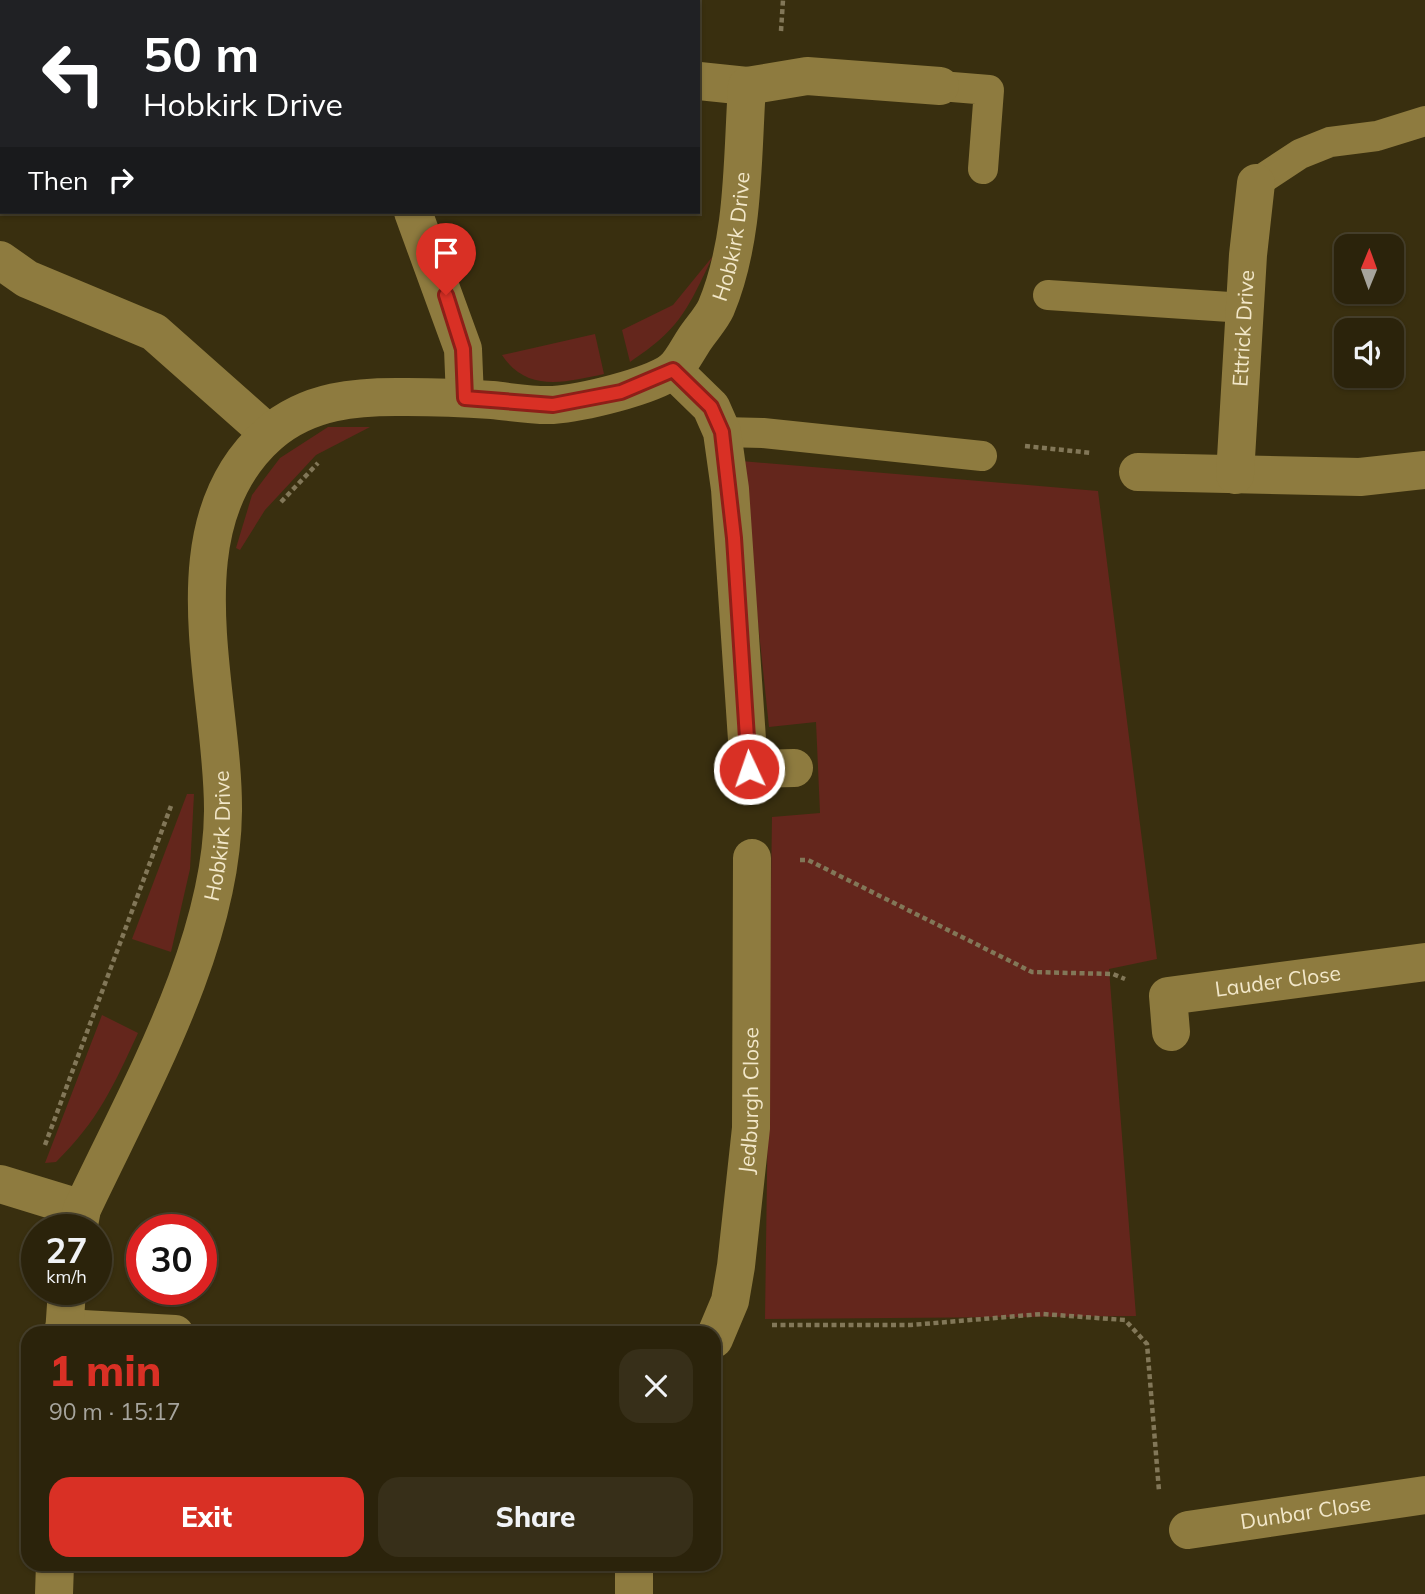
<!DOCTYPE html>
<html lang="en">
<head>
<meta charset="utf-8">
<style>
  body { margin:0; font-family:Mulish,sans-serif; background:#372f19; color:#f1f3f6; height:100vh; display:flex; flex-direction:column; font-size:26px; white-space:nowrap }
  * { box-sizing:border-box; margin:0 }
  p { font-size:23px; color:#a6a49d }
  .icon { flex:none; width:38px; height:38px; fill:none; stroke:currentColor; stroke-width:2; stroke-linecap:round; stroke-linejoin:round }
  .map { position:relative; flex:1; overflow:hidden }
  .details { position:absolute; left:21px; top:1326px; width:700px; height:245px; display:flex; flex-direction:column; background:#2b230b; border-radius:21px; box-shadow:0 2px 5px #0004,0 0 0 2px #47402c }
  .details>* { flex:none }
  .guide { position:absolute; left:0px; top:0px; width:700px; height:214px; box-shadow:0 2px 5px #0004,0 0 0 2px #47402c; background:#202124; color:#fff; overflow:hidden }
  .needle { width:46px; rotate:1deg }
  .fabs { position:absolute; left:1334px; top:234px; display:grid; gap:14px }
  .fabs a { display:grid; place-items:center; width:70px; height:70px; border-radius:14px; background:#2b230b; box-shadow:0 2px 5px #0004,0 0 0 2px #47402c; font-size:35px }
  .speed { position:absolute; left:21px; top:1214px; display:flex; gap:14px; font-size:35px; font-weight:700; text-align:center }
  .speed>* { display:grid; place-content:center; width:91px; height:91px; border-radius:50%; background:#2b230b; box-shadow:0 2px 5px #0004,0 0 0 2px #47402c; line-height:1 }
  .speed small { font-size:18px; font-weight:400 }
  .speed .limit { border:10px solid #d22; background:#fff; color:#111 }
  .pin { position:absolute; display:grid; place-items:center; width:60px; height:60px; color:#fff; margin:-72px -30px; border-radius:50% 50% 50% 0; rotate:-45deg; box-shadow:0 0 7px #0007 }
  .pin .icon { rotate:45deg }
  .me { position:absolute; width:77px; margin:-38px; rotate:357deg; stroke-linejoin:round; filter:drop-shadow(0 0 5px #0008) }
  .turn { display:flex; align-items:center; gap:24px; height:147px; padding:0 28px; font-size:32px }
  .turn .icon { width:91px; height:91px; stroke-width:2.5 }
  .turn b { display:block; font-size:49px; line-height:60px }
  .then { display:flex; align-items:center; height:66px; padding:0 28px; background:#0003; gap:14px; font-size:26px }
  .round { display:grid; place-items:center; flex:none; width:74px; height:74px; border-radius:21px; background:#372f19 }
  .headline { display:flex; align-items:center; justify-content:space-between; height:119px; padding:0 28px }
  h1 { font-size:42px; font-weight:800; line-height:52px; color:#d93025 }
  .button { display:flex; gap:14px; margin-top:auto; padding:14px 28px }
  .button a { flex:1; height:80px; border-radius:21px; background:#d93025; color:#fff; font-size:28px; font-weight:800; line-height:80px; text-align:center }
  .button a+a { background:#372f19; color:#f1f3f6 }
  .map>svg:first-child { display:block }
  .green { fill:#64261c }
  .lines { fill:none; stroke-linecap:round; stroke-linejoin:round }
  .path { stroke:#827758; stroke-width:4.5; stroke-dasharray:5 3.5; stroke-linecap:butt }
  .service { stroke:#8e7b3f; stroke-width:30 }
  .minor { stroke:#8e7b3f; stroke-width:38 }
  .route-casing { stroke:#8d1f18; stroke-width:18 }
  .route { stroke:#d93025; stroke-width:12 }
  .labels { text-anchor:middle; stroke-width:7; stroke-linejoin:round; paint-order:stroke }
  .street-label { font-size:21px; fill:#f2e7c9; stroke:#2f2504 }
</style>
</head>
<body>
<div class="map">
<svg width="1425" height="1594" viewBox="0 0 1425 1594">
  <rect width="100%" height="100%" fill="#392f0f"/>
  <g class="green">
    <path d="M 713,256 C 687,310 681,328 630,362 L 622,330 L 673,305 Z"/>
    <path d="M 595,334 L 604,374 C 566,382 527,393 502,355 Z"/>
    <path d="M 328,427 L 370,427 L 316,455 L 265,510 L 240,550 L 236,548 L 252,495 L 280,458 Z"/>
    <path d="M 741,461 L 1098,491 L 1157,959 L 1109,969 L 1136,1316 L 765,1319 L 772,817 L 820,813 L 816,722 L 769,727 Z"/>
    <path d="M 187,794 L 194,794 L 190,869 L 171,952 L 132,939 Z"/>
    <path d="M 102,1015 L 138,1033 C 114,1085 98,1121 56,1162 L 45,1163 Z"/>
  </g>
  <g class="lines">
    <g class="path">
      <path d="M 347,0 L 348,2"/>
      <path d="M 781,31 L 783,0"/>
      <path d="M 1025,446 L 1092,453"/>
      <path d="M 281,502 L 318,463"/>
      <path d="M 800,860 L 808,860 L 1032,972 L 1113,974 L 1125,979"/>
      <path d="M 45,1145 L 171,806"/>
      <path d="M 772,1325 L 911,1325 L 1042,1314 L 1125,1320 L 1147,1344 L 1159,1491"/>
    </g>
    <g class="service">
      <path d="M 940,86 L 989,90 L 983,169"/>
      <path d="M 1256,183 L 1300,154 L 1330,142 L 1377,136 L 1425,121"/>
      <path d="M 1048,295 L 1245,308"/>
      <path d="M 722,432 L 763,433 L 982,456"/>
    </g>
    <g class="minor">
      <path d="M 699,81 L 747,86"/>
      <path d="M 413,212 L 463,349 L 465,398"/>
      <path d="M 0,260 L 27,279 L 154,332 L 269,434"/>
      <path d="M 673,370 L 711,407 L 722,432 L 730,489 L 749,769 L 794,768"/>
      <path d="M 1138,472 L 1360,477 L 1425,470"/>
      <path id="s1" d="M 1235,475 L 1248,255 L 1256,183"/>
      <path id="s2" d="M 1171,1032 L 1168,996 L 1425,962"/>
      <path d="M 0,1184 L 82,1209"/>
      <path id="s3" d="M 78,1230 L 82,1209 C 138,1090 222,945 223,811 C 224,691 164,527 269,434 C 308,400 357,396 407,397 C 435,397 463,398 492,400 C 512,402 533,406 553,405 C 582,403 649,387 672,371 C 681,364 688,349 694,340 C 701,329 711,319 716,308 C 745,239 742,159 747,86 L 807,76 L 940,86"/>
      <path d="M 64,1328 L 175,1334"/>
      <path d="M 64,1334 L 67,1290"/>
      <path id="s4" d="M 714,1339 L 730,1301 L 736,1266 L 751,1128 L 752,858"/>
      <path id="s5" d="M 1188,1530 L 1425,1495"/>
      <path d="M 634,1564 L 634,1594"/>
      <path d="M 54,1594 L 55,1564"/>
    </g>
  </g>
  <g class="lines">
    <defs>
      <path id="route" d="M 446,295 L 463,349 L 465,398 L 553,405 L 621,392 L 673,370 L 711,407 L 722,432 L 734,538 L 749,769"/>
    </defs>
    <use href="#route" class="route-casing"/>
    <use href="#route" class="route"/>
  </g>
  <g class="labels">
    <g class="street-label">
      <text dy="7" stroke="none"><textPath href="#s3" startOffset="1410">Hobkirk Drive</textPath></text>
      <text dy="7" stroke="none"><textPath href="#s1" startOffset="147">Ettrick Drive</textPath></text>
      <text dy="7" stroke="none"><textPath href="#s3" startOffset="422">Hobkirk Drive</textPath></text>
      <text dy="7" stroke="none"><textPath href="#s2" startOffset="147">Lauder Close</textPath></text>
      <text dy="7" stroke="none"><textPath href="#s4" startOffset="243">Jedburgh Close</textPath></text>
      <text dy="7" stroke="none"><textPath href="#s5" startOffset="119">Dunbar Close</textPath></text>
    </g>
  </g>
</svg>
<div class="fabs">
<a><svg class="needle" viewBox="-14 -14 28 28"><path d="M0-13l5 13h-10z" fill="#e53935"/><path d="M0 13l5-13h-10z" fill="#a6a49d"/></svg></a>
<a><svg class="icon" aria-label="sound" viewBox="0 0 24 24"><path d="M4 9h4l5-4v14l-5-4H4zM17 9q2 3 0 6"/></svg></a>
</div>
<div class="speed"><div>27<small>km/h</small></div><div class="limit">30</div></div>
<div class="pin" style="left:446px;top:295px;background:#d93025"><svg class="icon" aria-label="arrive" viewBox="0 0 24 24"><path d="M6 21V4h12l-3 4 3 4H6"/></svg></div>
<svg class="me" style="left:749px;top:769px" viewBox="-20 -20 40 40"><circle r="17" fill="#d93025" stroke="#fff" stroke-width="3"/><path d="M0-11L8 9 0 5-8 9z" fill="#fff"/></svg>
<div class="guide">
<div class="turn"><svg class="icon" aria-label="left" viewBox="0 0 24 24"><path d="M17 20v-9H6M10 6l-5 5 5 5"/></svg><div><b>50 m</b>Hobkirk Drive</div></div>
<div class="then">Then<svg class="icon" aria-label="right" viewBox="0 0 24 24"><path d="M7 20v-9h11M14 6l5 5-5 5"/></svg></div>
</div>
<section class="details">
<div class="headline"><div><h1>1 min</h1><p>90 m · 15:17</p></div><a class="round"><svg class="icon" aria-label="close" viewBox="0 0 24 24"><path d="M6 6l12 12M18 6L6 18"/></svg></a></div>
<div class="button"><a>Exit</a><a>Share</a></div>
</section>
</div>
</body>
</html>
